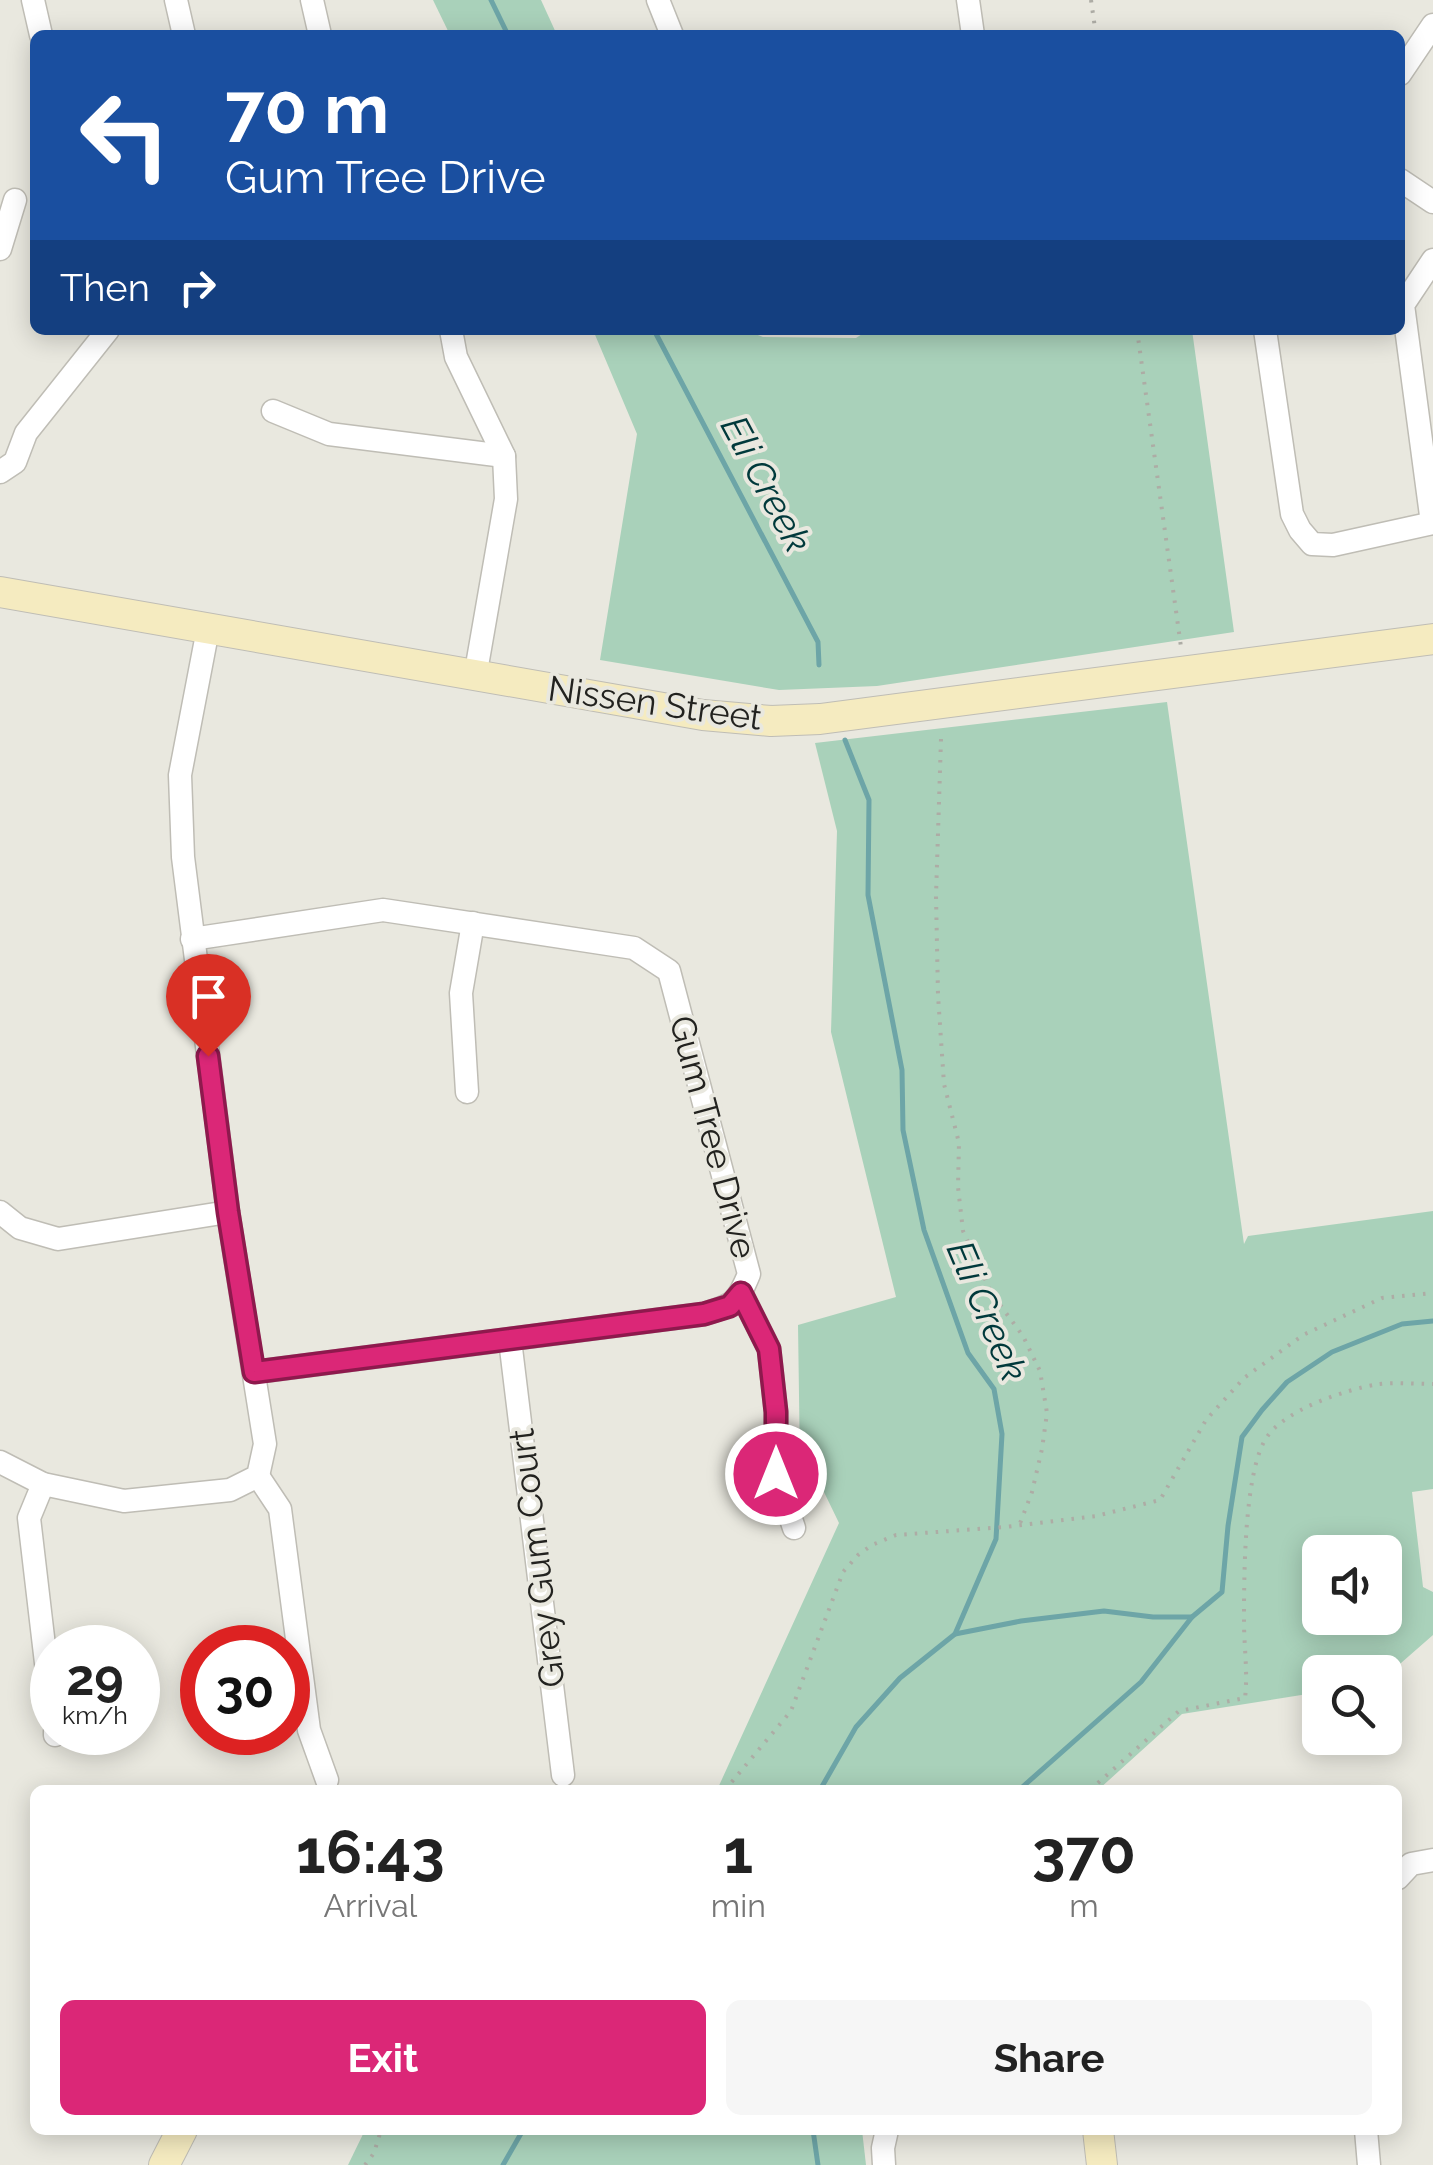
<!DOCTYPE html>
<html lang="en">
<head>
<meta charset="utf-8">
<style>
  body { margin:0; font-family:Raleway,sans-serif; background:#f6f6f6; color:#222; height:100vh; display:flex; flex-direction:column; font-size:38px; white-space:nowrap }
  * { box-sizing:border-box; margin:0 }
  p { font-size:32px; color:#767676 }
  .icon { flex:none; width:55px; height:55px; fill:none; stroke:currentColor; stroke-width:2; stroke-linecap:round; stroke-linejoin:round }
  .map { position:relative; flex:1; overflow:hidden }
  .side { position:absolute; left:30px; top:1785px; width:1372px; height:350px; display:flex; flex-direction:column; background:#fff; border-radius:15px; box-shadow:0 5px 25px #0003 }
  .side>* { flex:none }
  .guide { position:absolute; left:30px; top:30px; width:1375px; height:305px; border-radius:15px; box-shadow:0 5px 25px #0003; background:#1a4fa0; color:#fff; overflow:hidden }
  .buttons { position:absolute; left:1302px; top:1535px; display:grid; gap:20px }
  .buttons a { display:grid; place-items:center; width:100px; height:100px; border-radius:15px; background:#fff; box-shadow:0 5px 25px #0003; font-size:50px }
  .speed { position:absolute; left:30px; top:1625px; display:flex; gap:20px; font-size:50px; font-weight:700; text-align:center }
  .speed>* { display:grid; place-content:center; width:130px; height:130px; border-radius:50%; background:#fff; box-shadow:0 5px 25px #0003; line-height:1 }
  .speed small { font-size:25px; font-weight:400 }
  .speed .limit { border:15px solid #d22; background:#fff; color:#111 }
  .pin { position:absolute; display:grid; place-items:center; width:85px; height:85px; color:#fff; margin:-102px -42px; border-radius:50% 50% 50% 0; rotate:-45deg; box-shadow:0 0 10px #0007 }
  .pin .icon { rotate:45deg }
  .me { position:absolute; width:110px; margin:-55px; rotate:0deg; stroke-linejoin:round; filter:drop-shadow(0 0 8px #0008) }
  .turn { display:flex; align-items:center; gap:35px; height:210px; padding:0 30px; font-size:45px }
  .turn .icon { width:130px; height:130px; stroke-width:2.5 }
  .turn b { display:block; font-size:70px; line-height:85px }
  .then { display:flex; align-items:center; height:95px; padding:0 30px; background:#0003; gap:20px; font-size:38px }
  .eta { display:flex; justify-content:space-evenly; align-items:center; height:170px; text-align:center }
  .eta b { font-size:60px; font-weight:700; line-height:70px }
  .button { display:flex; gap:20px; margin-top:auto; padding:20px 30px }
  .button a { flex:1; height:115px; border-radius:15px; background:#db2777; color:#fff; font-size:40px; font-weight:700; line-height:115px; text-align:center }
  .button a+a { background:#f6f6f6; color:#222 }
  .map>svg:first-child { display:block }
  .green { fill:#a9d1ba; fill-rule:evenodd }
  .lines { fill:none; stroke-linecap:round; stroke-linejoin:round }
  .stream { stroke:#6da5a7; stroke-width:5 }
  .street-casing { stroke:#bfbdb5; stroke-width:25 }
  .secondary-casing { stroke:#bfbdb5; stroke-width:32 }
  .path { stroke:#adaca5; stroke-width:4; stroke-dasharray:2.5 8; stroke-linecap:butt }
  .street { stroke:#fff; stroke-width:22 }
  .secondary { stroke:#f5ebc0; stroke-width:30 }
  .route-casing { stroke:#8e194d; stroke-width:25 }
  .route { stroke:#db2777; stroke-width:18 }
  .labels { text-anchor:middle; stroke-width:8; stroke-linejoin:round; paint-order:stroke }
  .street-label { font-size:35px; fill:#22221f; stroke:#e9e8df }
  .water-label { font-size:38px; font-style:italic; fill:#00393b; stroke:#e9e8df }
</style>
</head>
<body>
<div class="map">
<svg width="1433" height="2165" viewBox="0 0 1433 2165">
  <rect width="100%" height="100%" fill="#e9e8df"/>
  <g class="green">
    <path d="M 433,0 L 541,0 L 557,35 L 450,35 Z"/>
    <path d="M 593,330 L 745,330 L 763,337 L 856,338 L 868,330 L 1192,330 L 1234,632 L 877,686 L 779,690 L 600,660 L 637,434 Z"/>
    <path d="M 1167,702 L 1244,1244 L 1248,1236 L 1433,1211 L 1433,1489 L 1412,1492 L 1423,1587 L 1433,1592 L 1433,1635 L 1385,1677 L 1385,1672 L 1320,1672 L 1320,1692 L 1182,1714 L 1098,1790 L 717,1790 L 839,1523 L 823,1490 L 800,1465 L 798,1325 L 896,1297 L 831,1032 L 837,831 L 815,743 ZM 1385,1552 L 1385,1618 L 1320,1618 L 1320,1552 Z"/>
    <path d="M 365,2130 L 862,2130 L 866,2165 L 348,2165 Z"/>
  </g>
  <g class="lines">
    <g class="stream">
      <path d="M 491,0 L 508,35"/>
      <path d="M 654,330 L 818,642 L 819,665"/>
      <path d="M 955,1634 L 1021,1621 L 1104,1611 L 1153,1617 L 1192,1617 L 1222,1592 L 1228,1526 L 1242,1437 L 1262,1410 L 1287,1382 L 1332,1352 L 1402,1324 L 1433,1321"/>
      <path d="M 820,1790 L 856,1727 L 900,1678 L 955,1634 L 996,1539 L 1002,1434 L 994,1389 L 968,1353 L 924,1230 L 903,1130 L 902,1070 L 868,895 L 869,800 L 845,740"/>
      <path d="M 1019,1790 L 1141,1682 L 1192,1617"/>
      <path d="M 813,2130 L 818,2165"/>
      <path d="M 503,2165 L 523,2130"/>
    </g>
    <defs>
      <g id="street">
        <path d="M 33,0 L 41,35"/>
        <path d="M 176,0 L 184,35"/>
        <path d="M 312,0 L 320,35"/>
        <path d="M 658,0 L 672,35"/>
        <path d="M 968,0 L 973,35"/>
        <path d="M 1400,74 L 1433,25"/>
        <path d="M 1400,180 L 1433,202"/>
        <path d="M 0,249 L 15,200"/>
        <path d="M 451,330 L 456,357 L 504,456 L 506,499 L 475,677"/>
        <path d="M 1265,330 L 1292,514 L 1300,530 L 1312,544 L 1333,545 L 1433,523"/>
        <path d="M 273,411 L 329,434 L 504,456"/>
        <path d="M 0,472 L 15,462 L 26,433 L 108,330"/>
        <path d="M 1432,523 L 1403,305 L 1433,260"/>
        <path d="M 192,939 L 383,910 L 634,948 L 669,971 L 749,1274 C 737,1303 734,1305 704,1314 L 255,1372"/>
        <path d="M 467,1092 L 461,993 L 473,923"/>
        <path d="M 0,1212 L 20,1228 L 58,1239 L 228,1212"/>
        <path d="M 741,1293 L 769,1349 L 776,1412 L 776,1474 L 794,1528"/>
        <path d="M 510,1340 L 563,1775"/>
        <path d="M 0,1462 L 43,1484 L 124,1501 L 230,1490 L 258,1476 L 265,1444 L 228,1212 L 183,857 L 180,775 L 208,629"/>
        <path d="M 258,1476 L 280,1509 L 309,1730 L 327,1780"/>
        <path d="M 43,1484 L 29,1518 L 52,1714"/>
        <path d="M 55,1732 L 55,1735"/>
        <path d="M 1398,1878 L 1411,1864 L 1433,1860"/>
        <path d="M 1366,2130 L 1369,2165"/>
        <path d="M 884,2165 L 883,2148 L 887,2130"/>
      </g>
      <g id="secondary">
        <path d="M 0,592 L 703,715 L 771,721 L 820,719 L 1433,639"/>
        <path d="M 1098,2130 L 1102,2165"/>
        <path d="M 164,2165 L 182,2130"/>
      </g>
    </defs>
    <use href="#street" class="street-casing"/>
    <use href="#secondary" class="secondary-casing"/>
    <g class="path">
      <path d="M 1091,0 L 1096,35"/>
      <path d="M 1137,330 L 1181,647"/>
      <path d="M 941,739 L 936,896 L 938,995 L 944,1084 L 959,1143 L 958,1187 L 963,1231 L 992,1294 L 1023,1336 L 1040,1371 L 1047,1413 L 1042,1449 L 1032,1492 L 1019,1526"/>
      <path d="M 725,1790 L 791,1711 L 843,1572 L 858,1555 L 872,1545 L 896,1535 L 1005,1527 L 1096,1516 L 1160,1500 L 1206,1420 L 1244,1378 L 1303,1335 L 1382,1298 L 1433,1293"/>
      <path d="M 1090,1790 L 1179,1711 L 1245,1698 C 1248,1674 1244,1646 1244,1622 C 1244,1578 1244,1476 1265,1440 C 1282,1410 1347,1389 1379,1384 C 1397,1382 1415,1384 1433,1384"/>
      <path d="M 365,2165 L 374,2153 L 381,2130"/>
    </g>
    <use href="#street" class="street"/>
    <use href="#secondary" class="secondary"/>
  </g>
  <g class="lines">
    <defs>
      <path id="route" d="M 208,1056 L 228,1212 L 254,1372 L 704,1314 L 730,1306 L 741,1293 L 769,1349 L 776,1412 L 776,1474"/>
    </defs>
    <use href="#route" class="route-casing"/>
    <use href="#route" class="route"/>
  </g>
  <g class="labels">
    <g class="street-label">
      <text transform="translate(655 703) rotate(8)" y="12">Nissen Street</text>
      <text transform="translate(713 1137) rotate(75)" y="12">Gum Tree Drive</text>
      <text transform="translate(537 1558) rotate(-97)" y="12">Grey Gum Court</text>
    </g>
    <g class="water-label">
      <text transform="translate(766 484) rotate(62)" y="13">Eli Creek</text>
      <text transform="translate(987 1311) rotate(67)" y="13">Eli Creek</text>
    </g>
  </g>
</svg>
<div class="buttons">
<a><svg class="icon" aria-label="sound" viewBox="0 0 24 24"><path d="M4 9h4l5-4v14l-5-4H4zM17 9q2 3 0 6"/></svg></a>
<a><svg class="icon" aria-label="search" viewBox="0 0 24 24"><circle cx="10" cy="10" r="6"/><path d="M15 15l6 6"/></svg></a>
</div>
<div class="speed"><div>29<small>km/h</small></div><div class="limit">30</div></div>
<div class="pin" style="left:208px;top:1056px;background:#d93025"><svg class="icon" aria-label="arrive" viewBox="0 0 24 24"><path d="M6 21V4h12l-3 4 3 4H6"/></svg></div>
<svg class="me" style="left:776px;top:1474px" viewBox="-20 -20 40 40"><circle r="17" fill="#db2777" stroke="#fff" stroke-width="3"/><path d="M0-11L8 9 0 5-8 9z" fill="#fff"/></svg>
<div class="guide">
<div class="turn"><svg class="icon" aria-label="left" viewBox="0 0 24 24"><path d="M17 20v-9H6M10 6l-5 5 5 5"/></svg><div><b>70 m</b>Gum Tree Drive</div></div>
<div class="then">Then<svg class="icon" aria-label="right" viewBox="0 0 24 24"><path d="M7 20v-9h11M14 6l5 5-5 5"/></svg></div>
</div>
<section class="side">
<div class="eta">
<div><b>16:43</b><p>Arrival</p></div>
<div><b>1</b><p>min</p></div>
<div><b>370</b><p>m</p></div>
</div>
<div class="button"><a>Exit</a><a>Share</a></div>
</section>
</div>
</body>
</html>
